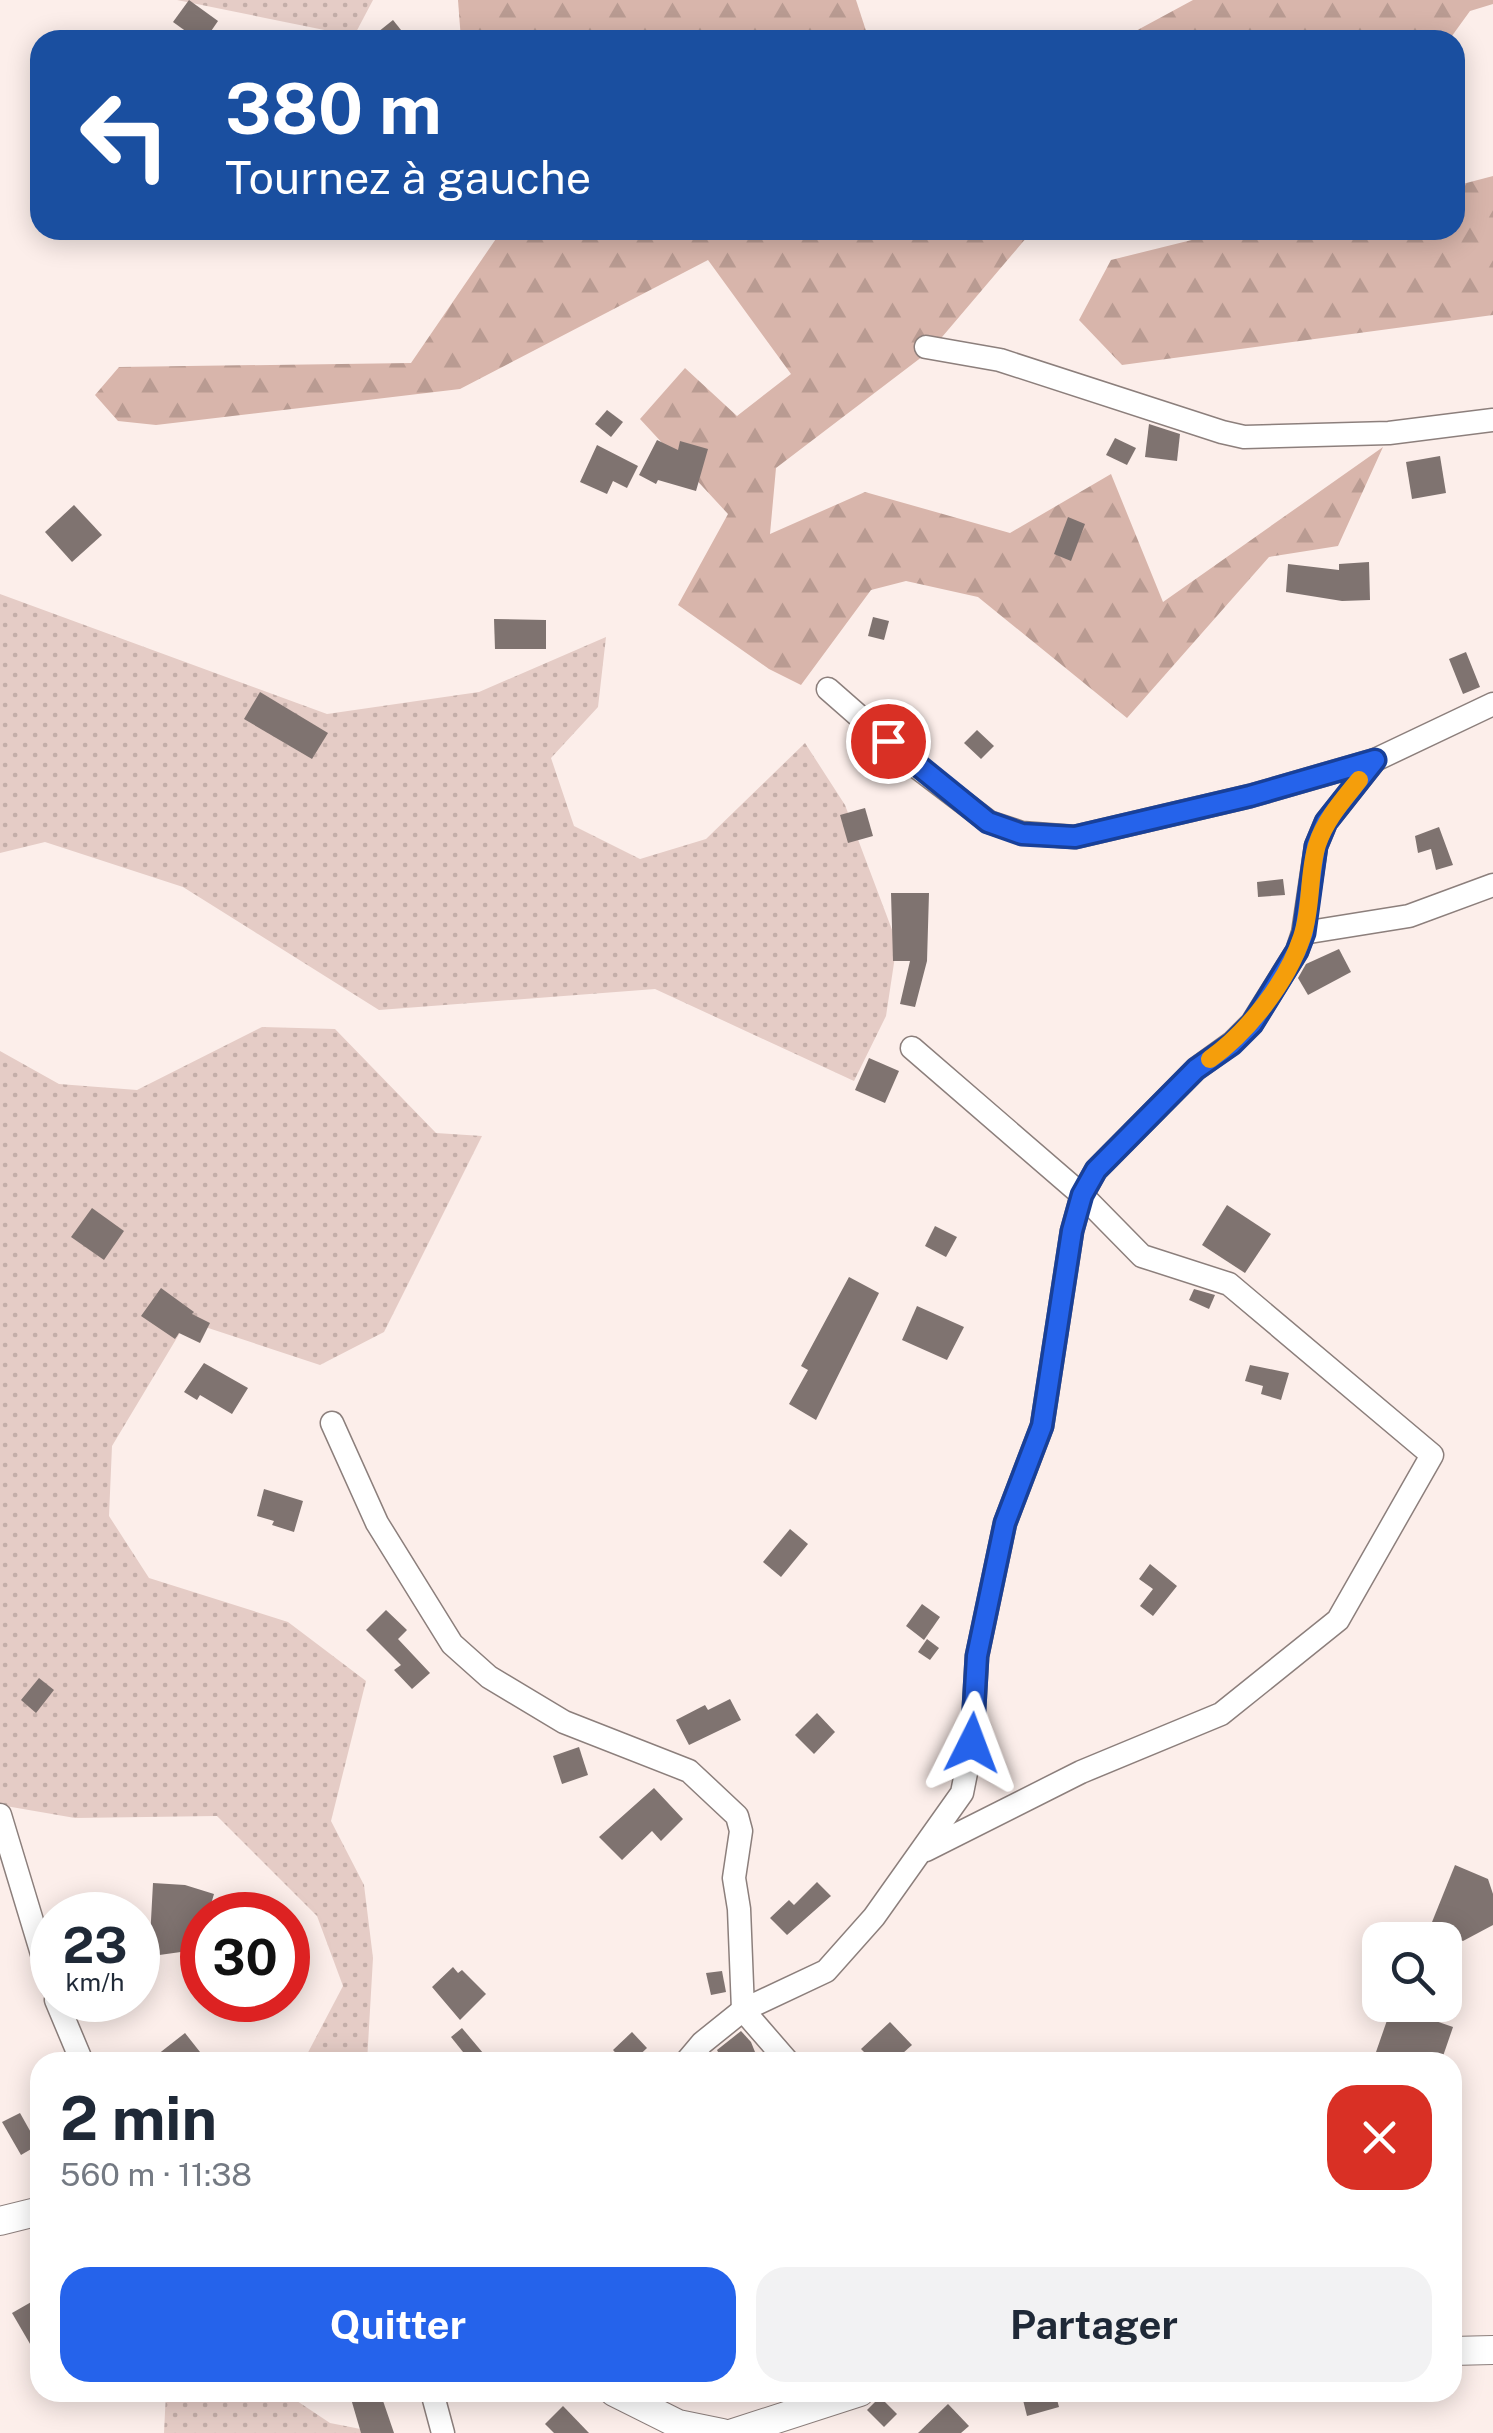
<!DOCTYPE html>
<html lang="fr">
<head>
<meta charset="utf-8">
<style>
  body { margin:0; font-family:"Public Sans",sans-serif; background:#f2f2f3; color:#1f2937; height:100vh; display:flex; flex-direction:column; font-size:38px; white-space:nowrap }
  * { box-sizing:border-box; margin:0 }
  p { font-size:32px; color:#747a83 }
  .icon { flex:none; width:55px; height:55px; fill:none; stroke:currentColor; stroke-width:2; stroke-linecap:round; stroke-linejoin:round }
  .map { position:relative; flex:1; overflow:hidden }
  .details { position:absolute; left:30px; top:2052px; width:1432px; height:350px; display:flex; flex-direction:column; background:#fff; border-radius:30px; box-shadow:0 5px 25px #0003 }
  .details>* { flex:none }
  .top-card { position:absolute; left:30px; top:30px; width:1435px; height:210px; border-radius:30px; box-shadow:0 5px 25px #0003; background:#1a4fa0; color:#fff; overflow:hidden }
  .buttons { position:absolute; left:1362px; top:1922px; display:grid; gap:20px }
  .buttons a { display:grid; place-items:center; width:100px; height:100px; border-radius:20px; background:#fff; box-shadow:0 5px 25px #0003; font-size:50px }
  .speed { position:absolute; left:30px; top:1892px; display:flex; gap:20px; font-size:50px; font-weight:700; text-align:center }
  .speed>* { display:grid; place-content:center; width:130px; height:130px; border-radius:50%; background:#fff; box-shadow:0 5px 25px #0003; line-height:1 }
  .speed small { font-size:25px; font-weight:400 }
  .speed .limit { border:15px solid #d22; background:#fff; color:#111 }
  .pin { position:absolute; display:grid; place-items:center; width:85px; height:85px; color:#fff; margin:-42px; border:5px solid #fff; border-radius:50%; box-shadow:0 2px 10px #0007 }
  .me { position:absolute; width:110px; margin:-55px; rotate:3deg; stroke-linejoin:round; filter:drop-shadow(0 0 8px #0008) }
  .turn { display:flex; align-items:center; gap:35px; height:210px; padding:0 30px; font-size:45px }
  .turn .icon { width:130px; height:130px; stroke-width:2.5 }
  .turn b { display:block; font-size:70px; line-height:85px }
  .round { display:grid; place-items:center; flex:none; width:105px; height:105px; border-radius:30px; background:#f2f2f3 }
  .headline { display:flex; align-items:center; justify-content:space-between; height:170px; padding:0 30px }
  h1 { font-size:60px; font-weight:700; line-height:75px }
  .cta { display:flex; gap:20px; margin-top:auto; padding:20px 30px }
  .cta a { flex:1; height:115px; border-radius:30px; background:#2563eb; color:#fff; font-size:40px; font-weight:700; line-height:115px; text-align:center }
  .cta a+a { background:#f2f2f3; color:#1f2937 }
  .map>svg:first-child { display:block }
  .grass { fill:url(#grass-dots) }
  .forest { fill:url(#forest-firs) }
  .building { fill:#7f7370 }
  .lines { fill:none; stroke-linecap:round; stroke-linejoin:round }
  .minor-casing { stroke:#8c7f7c; stroke-width:25 }
  .tertiary-casing { stroke:#8c7f7c; stroke-width:30 }
  .minor { stroke:#fff; stroke-width:22 }
  .tertiary { stroke:#fff; stroke-width:28 }
  .route-casing { stroke:#184099; stroke-width:25 }
  .route { stroke:#2563eb; stroke-width:18 }
  .slow { stroke:#f59e0b; stroke-width:18 }
</style>
</head>
<body>
<div class="map">
<svg width="1493" height="2433" viewBox="0 0 1493 2433">
  <defs>
    <pattern id="grass-dots" width="8" height="8" patternUnits="userSpaceOnUse" patternTransform="scale(2.5)"><rect width="8" height="8" fill="#e5ccc6"/><path d="M2 2h.1M6 6h.1" fill="none" stroke="#c4aea9" stroke-width="1.8" stroke-linecap="round"/></pattern>
    <pattern id="forest-firs" width="22" height="20" patternUnits="userSpaceOnUse" patternTransform="scale(2.5)"><rect width="22" height="20" fill="#d8b5ab"/><path d="M5 1l3.5 6h-7zM16 11l3.5 6h-7z" fill="#b99b92"/></pattern>
  </defs>
  <rect width="100%" height="100%" fill="#fceeea"/>
  <g class="grass">
    <path d="M 177,0 L 373,0 L 354,36 Z"/>
    <path d="M 0,594 L 327,714 L 479,692 L 606,637 L 598,707 L 551,758 L 574,826 L 640,859 L 706,839 L 805,743 L 845,805 L 897,943 L 886,1016 L 854,1081 L 655,989 L 379,1010 L 183,887 L 45,842 L 0,853 Z"/>
    <path d="M 262,1027 L 335,1029 L 436,1133 L 482,1136 L 384,1332 L 320,1365 L 187,1321 L 112,1446 L 109,1516 L 149,1578 L 288,1622 L 366,1681 L 331,1821 L 364,1885 L 373,1958 L 367,2062 L 303,2062 L 343,1986 L 317,1916 L 217,1816 L 75,1818 L 0,1805 L 0,1051 L 59,1084 L 137,1090 Z"/>
    <path d="M 166,2392 L 285,2393 L 330,2423 L 381,2433 L 164,2433 Z"/>
  </g>
  <g class="forest">
    <path d="M 458,0 L 856,0 L 869,40 L 461,40 Z"/>
    <path d="M 1193,0 L 1493,0 L 1493,4 L 1470,11 L 1449,40 L 1119,40 Z"/>
    <path d="M 1493,176 L 1493,315 L 1122,365 L 1079,320 L 1111,260 L 1232,230 L 1455,230 L 1455,186 Z"/>
    <path d="M 502,230 L 1033,230 L 931,350 L 776,468 L 770,534 L 865,492 L 1010,533 L 1111,474 L 1163,602 L 1383,447 L 1338,546 L 1269,557 L 1127,718 L 978,597 L 906,581 L 871,590 L 801,685 L 769,669 L 678,605 L 728,514 L 640,419 L 685,368 L 737,416 L 791,374 L 708,260 L 460,389 L 156,425 L 118,421 L 95,395 L 119,367 L 411,363 Z"/>
  </g>
  <g class="building">
    <path d="M 189,0 L 218,21 L 205,40 L 198,40 L 173,22 Z"/>
    <path d="M 393,20 L 409,40 L 368,40 Z"/>
    <path d="M 607,410 L 623,422 L 611,437 L 595,424 Z"/>
    <path d="M 1149,424 L 1180,434 L 1177,461 L 1145,457 Z"/>
    <path d="M 1115,438 L 1136,448 L 1127,465 L 1106,455 Z"/>
    <path d="M 657,440 L 678,450 L 680,441 L 708,449 L 696,491 L 658,480 L 656,484 L 639,475 Z"/>
    <path d="M 597,445 L 638,466 L 627,488 L 613,481 L 607,494 L 580,482 Z"/>
    <path d="M 1440,456 L 1446,493 L 1412,499 L 1406,462 Z"/>
    <path d="M 74,505 L 102,535 L 72,562 L 45,532 Z"/>
    <path d="M 1068,517 L 1085,524 L 1071,561 L 1054,554 Z"/>
    <path d="M 1369,562 L 1370,600 L 1342,601 L 1286,592 L 1288,564 L 1339,570 L 1339,564 Z"/>
    <path d="M 873,617 L 889,621 L 884,640 L 868,636 Z"/>
    <path d="M 494,619 L 546,620 L 546,649 L 495,649 Z"/>
    <path d="M 1466,652 L 1480,687 L 1463,694 L 1449,659 Z"/>
    <path d="M 260,692 L 328,733 L 312,759 L 244,719 Z"/>
    <path d="M 977,730 L 994,746 L 981,759 L 964,743 Z"/>
    <path d="M 865,808 L 873,836 L 848,843 L 840,815 Z"/>
    <path d="M 1439,827 L 1453,865 L 1436,870 L 1431,849 L 1418,853 L 1415,836 Z"/>
    <path d="M 1283,879 L 1285,895 L 1258,897 L 1257,882 Z"/>
    <path d="M 891,893 L 929,893 L 927,961 L 915,1007 L 900,1004 L 910,961 L 893,961 Z"/>
    <path d="M 1339,949 L 1351,972 L 1308,995 L 1298,978 L 1306,964 Z"/>
    <path d="M 869,1058 L 899,1071 L 885,1103 L 855,1090 Z"/>
    <path d="M 1227,1205 L 1271,1234 L 1245,1273 L 1202,1245 Z"/>
    <path d="M 92,1208 L 124,1231 L 104,1260 L 71,1237 Z"/>
    <path d="M 935,1226 L 957,1237 L 946,1257 L 925,1246 Z"/>
    <path d="M 849,1277 L 879,1293 L 816,1420 L 789,1404 L 808,1370 L 801,1366 Z"/>
    <path d="M 161,1288 L 194,1312 L 192,1314 L 210,1323 L 200,1343 L 179,1333 L 175,1339 L 141,1316 Z"/>
    <path d="M 1194,1289 L 1215,1295 L 1209,1309 L 1189,1300 Z"/>
    <path d="M 917,1306 L 964,1327 L 947,1360 L 902,1340 Z"/>
    <path d="M 204,1363 L 248,1388 L 232,1414 L 200,1395 L 197,1400 L 184,1392 Z"/>
    <path d="M 1250,1365 L 1289,1373 L 1281,1400 L 1261,1394 L 1263,1386 L 1245,1381 Z"/>
    <path d="M 264,1489 L 303,1501 L 294,1532 L 272,1525 L 274,1521 L 257,1516 Z"/>
    <path d="M 790,1529 L 808,1544 L 781,1577 L 763,1562 Z"/>
    <path d="M 1150,1564 L 1177,1586 L 1153,1616 L 1140,1606 L 1153,1589 L 1139,1579 Z"/>
    <path d="M 922,1604 L 940,1617 L 924,1640 L 906,1626 Z"/>
    <path d="M 386,1610 L 407,1630 L 398,1639 L 430,1673 L 412,1689 L 394,1670 L 401,1665 L 366,1630 Z"/>
    <path d="M 927,1639 L 939,1648 L 930,1660 L 918,1652 Z"/>
    <path d="M 39,1678 L 54,1690 L 36,1713 L 21,1700 Z"/>
    <path d="M 730,1699 L 741,1720 L 689,1745 L 676,1720 L 705,1705 L 708,1710 Z"/>
    <path d="M 817,1713 L 835,1732 L 814,1754 L 795,1735 Z"/>
    <path d="M 579,1747 L 588,1775 L 562,1784 L 553,1756 Z"/>
    <path d="M 654,1788 L 683,1819 L 661,1841 L 652,1831 L 622,1860 L 599,1837 Z"/>
    <path d="M 1455,1865 L 1488,1879 L 1493,1894 L 1493,1925 L 1463,1941 L 1430,1927 Z"/>
    <path d="M 817,1882 L 831,1896 L 787,1935 L 770,1918 L 789,1900 L 794,1905 Z"/>
    <path d="M 153,1883 L 185,1885 L 214,1894 L 209,1911 L 202,1909 L 202,1949 L 138,1958 L 138,1940 L 150,1939 Z"/>
    <path d="M 1377,1962 L 1380,1963 L 1380,2011 L 1363,2005 Z"/>
    <path d="M 453,1967 L 458,1973 L 462,1970 L 486,1994 L 460,2020 L 432,1987 Z"/>
    <path d="M 722,1971 L 726,1992 L 711,1995 L 706,1973 Z"/>
    <path d="M 1392,2006 L 1453,2027 L 1441,2062 L 1406,2062 L 1376,2052 Z"/>
    <path d="M 890,2022 L 912,2045 L 893,2062 L 874,2062 L 861,2049 Z"/>
    <path d="M 462,2028 L 483,2053 L 471,2062 L 451,2037 Z"/>
    <path d="M 741,2031 L 751,2042 L 759,2062 L 723,2062 L 717,2050 Z"/>
    <path d="M 632,2032 L 647,2048 L 632,2062 L 624,2062 L 613,2050 Z"/>
    <path d="M 185,2033 L 200,2052 L 186,2062 L 148,2062 Z"/>
    <path d="M 20,2113 L 38,2145 L 21,2155 L 2,2122 Z"/>
    <path d="M 40,2297 L 40,2361 L 12,2313 Z"/>
    <path d="M 349,2392 L 380,2392 L 394,2433 L 361,2433 Z"/>
    <path d="M 1021,2392 L 1055,2392 L 1059,2407 L 1027,2416 Z"/>
    <path d="M 880,2397 L 897,2414 L 884,2427 L 867,2410 Z"/>
    <path d="M 948,2404 L 969,2426 L 961,2433 L 918,2433 Z"/>
    <path d="M 563,2406 L 589,2433 L 554,2433 L 545,2424 Z"/>
  </g>
  <g class="lines">
    <defs>
      <g id="minor">
        <path d="M 926,347 L 1000,360 L 1222,432 L 1244,437 L 1389,433 L 1493,420"/>
        <path d="M 828,689 L 918,768 L 989,822 L 1022,833 L 1075,837 L 1250,796 L 1375,760 L 1493,704"/>
        <path d="M 1303,933 L 1409,916 L 1493,885"/>
        <path d="M 912,1048 L 1082,1195 L 1142,1256 L 1229,1284 L 1432,1455 L 1338,1620 L 1221,1714 L 1081,1772 L 926,1850"/>
        <path d="M 332,1423 L 377,1523 L 452,1644 L 489,1677 L 564,1722 L 689,1771 L 737,1816 L 741,1831 L 734,1878 L 739,1909 L 743,2010 L 788,2062"/>
        <path d="M 0,1815 L 52,1987"/>
        <path d="M 56,2000 L 82,2062"/>
        <path d="M 686,2062 L 702,2043 L 743,2010 L 826,1971 L 874,1917 L 962,1793 L 972,1743 L 977,1656 L 1005,1523 L 1042,1426 L 1072,1231 L 1082,1195 L 1096,1170 L 1196,1069 L 1232,1043 L 1252,1023 L 1297,951 L 1303,933 L 1316,846 L 1326,822 L 1375,760"/>
        <path d="M 432,2392 L 443,2433"/>
      </g>
      <g id="tertiary">
        <path d="M 0,2221 L 40,2211"/>
        <path d="M 1452,2351 L 1493,2350"/>
        <path d="M 614,2392 L 678,2424 L 722,2433"/>
        <path d="M 733,2433 L 860,2392"/>
      </g>
    </defs>
    <use href="#minor" class="minor-casing"/>
    <use href="#tertiary" class="tertiary-casing"/>
    <use href="#minor" class="minor"/>
    <use href="#tertiary" class="tertiary"/>
  </g>
  <g class="lines">
    <defs>
      <path id="route" d="M 888,741 L 988,822 L 1022,834 L 1075,837 L 1250,796 L 1375,760 L 1326,822 L 1316,846 L 1304,933 L 1297,951 L 1252,1024 L 1232,1044 L 1196,1069 L 1096,1170 L 1082,1195 L 1072,1231 L 1042,1426 L 1005,1523 L 977,1656 L 972,1743"/>
    </defs>
    <use href="#route" class="route-casing"/>
    <use href="#route" class="route"/>
    <path class="slow" d="M 1210,1059 C 1248,1032 1287,982 1302,937 C 1312,908 1308,875 1317,845 C 1325,820 1343,800 1359,780"/>
  </g>
</svg>
<div class="buttons">
<a><svg class="icon" aria-label="search" viewBox="0 0 24 24"><circle cx="10" cy="10" r="6"/><path d="M15 15l6 6"/></svg></a>
</div>
<div class="speed"><div>23<small>km/h</small></div><div class="limit">30</div></div>
<div class="pin" style="left:888px;top:741px;background:#d93025"><svg class="icon" aria-label="arrive" viewBox="0 0 24 24"><path d="M6 21V4h12l-3 4 3 4H6"/></svg></div>
<svg class="me" style="left:972px;top:1743px" viewBox="-20 -20 40 40"><path d="M0-17L14 15 0 8-14 15z" fill="#2563eb" stroke="#fff" stroke-width="4"/></svg>
<div class="top-card">
<div class="turn"><svg class="icon" aria-label="left" viewBox="0 0 24 24"><path d="M17 20v-9H6M10 6l-5 5 5 5"/></svg><div><b>380 m</b>Tournez à gauche</div></div>
</div>
<section class="details">
<div class="headline"><div><h1>2 min</h1><p>560 m · 11:38</p></div><a class="round" style="background:#d93025;color:#fff"><svg class="icon" aria-label="close" viewBox="0 0 24 24"><path d="M6 6l12 12M18 6L6 18"/></svg></a></div>
<div class="cta"><a>Quitter</a><a>Partager</a></div>
</section>
</div>
</body>
</html>
